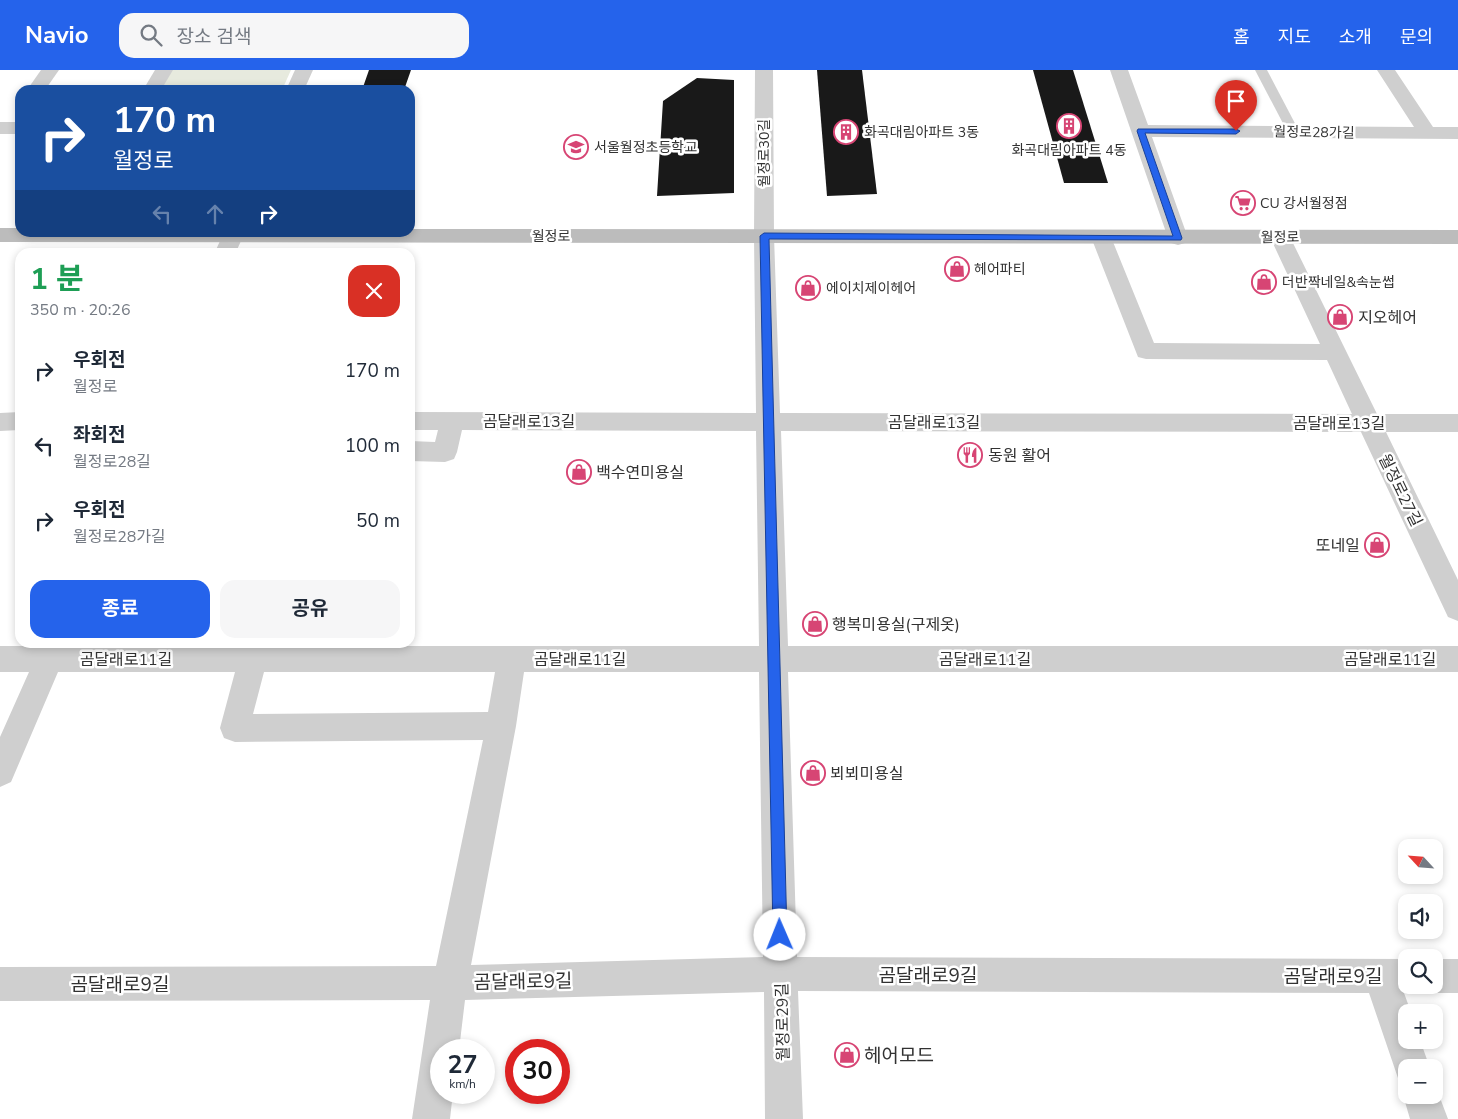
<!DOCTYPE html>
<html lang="ko">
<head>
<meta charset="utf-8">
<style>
  body { margin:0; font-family:"Nunito Sans","Noto Sans KR",sans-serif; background:#f6f6f7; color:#1f2937; height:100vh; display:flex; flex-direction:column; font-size:19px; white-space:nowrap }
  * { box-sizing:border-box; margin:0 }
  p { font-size:16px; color:#747a83 }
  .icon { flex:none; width:28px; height:28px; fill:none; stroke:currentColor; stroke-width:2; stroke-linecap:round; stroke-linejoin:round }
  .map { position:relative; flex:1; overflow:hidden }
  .sheet { position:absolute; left:15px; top:178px; width:400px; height:400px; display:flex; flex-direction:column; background:#fff; border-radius:15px; box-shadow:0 2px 8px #0003 }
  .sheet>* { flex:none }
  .top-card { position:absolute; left:15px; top:15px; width:400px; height:152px; border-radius:15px; box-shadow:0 2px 8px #0003; background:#1a4fa0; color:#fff; overflow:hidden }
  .needle { width:32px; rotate:296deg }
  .controls { position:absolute; left:1398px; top:769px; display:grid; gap:10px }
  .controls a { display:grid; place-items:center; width:45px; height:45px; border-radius:10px; background:#fff; box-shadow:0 2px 8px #0003; font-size:25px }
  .speed { position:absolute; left:430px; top:969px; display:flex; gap:10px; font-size:25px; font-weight:700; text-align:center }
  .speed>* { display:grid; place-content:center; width:65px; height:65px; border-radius:50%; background:#fff; box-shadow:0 2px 8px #0003; line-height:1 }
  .speed small { font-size:12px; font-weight:400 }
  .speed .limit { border:8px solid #d22; background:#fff; color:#111 }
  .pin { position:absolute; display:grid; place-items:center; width:42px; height:42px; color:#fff; margin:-51px -21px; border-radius:50% 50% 50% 0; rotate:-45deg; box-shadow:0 0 5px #0007 }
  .pin .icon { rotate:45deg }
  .me { position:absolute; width:55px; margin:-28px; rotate:359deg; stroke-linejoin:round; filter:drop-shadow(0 0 4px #0008) }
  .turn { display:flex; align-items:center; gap:18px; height:105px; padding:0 15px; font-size:22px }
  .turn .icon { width:65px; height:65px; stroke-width:2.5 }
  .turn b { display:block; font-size:35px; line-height:42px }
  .lanes { display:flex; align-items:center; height:48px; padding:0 15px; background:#0003; justify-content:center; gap:25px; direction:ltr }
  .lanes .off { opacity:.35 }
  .round { display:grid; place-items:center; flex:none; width:52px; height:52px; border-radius:15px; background:#f6f6f7 }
  .summary { display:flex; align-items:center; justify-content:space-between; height:85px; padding:0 15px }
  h1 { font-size:30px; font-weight:700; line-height:38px; color:#1e9e55 }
  .primary-button { display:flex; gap:10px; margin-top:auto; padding:10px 15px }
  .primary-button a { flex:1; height:58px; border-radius:15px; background:#2563eb; color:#fff; font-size:20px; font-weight:700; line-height:58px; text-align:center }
  .primary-button a+a { background:#f6f6f7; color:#1f2937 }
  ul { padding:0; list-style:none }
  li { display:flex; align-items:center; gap:15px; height:75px; padding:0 15px }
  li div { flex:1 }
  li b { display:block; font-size:19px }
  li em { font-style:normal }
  header { display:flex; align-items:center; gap:30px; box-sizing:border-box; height:70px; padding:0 25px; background:#2563eb; color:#fff }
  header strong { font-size:24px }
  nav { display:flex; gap:28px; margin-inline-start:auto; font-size:18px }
  .search { width:350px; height:45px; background:#f6f6f7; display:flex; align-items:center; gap:12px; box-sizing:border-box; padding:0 18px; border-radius:15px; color:#747a83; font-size:19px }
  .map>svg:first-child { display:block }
  .green { fill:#e7eade }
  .building { fill:#191919 }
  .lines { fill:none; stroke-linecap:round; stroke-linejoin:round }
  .lane { fill:#cfcfcf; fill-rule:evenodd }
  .street { fill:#cfcfcf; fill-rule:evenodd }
  .secondary { fill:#bcbcbc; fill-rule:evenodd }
  .route { fill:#2563eb; stroke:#184099 }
  .labels { text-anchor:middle; stroke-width:5; stroke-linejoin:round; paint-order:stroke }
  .far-poi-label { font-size:14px; fill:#323232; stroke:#fff; text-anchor:start }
  .far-street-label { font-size:14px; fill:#323232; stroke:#fff }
  .poi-label { font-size:16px; fill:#323232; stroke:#fff; text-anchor:start }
  .street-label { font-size:16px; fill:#323232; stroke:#fff }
  .near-street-label { font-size:19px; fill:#323232; stroke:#fff }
  .near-poi-label { font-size:19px; fill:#323232; stroke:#fff; text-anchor:start }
</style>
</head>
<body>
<header>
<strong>Navio</strong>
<div class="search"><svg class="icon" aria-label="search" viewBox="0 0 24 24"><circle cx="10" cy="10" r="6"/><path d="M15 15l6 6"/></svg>장소 검색</div>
<nav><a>홈</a><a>지도</a><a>소개</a><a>문의</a></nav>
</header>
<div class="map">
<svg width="1458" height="1049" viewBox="0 0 1458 1049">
  <rect width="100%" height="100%" fill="#fff"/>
  <path class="green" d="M 172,0 L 291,0 L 282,20 L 160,20 Z"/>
  <g class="building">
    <path d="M 369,0 L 411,0 L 404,20 L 362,20 Z"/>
    <path d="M 817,0 L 862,0 L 877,124 L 827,126 Z"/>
    <path d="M 1033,0 L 1073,0 L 1108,113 L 1064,113 Z"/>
    <path d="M 697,8 L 734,10 L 734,123 L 657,126 L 663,31 Z"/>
  </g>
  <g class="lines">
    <path class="lane" d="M 1255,0 L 1267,0 L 1299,61 L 1298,64 L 1293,65 L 1287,61 Z"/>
    <g class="street">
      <path d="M 41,0 L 59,0 L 45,20 L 27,20 Z"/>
      <path d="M 155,0 L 173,0 L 161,20 L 143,20 Z"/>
      <path d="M 295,0 L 313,0 L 304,20 L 286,20 Z"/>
      <path d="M 755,0 L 773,0 L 774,166 L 780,343 L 1352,344 L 1327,290 L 1146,289 L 1138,287 L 1091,167 L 1094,162 L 1101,160 L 1108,162 L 1111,167 L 1154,273 L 1320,274 L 1270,167 L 1273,162 L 1280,160 L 1287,162 L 1290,167 L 1377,344 L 1458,344 L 1458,362 L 1386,362 L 1458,510 L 1458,551 L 1448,547 L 1361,362 L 781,361 L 788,576 L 1458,576 L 1458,602 L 788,602 L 797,887 L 1406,889 L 1406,915 L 1420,915 L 1418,918 L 1404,923 L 1411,942 L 1406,942 L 1406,970 L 1420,970 L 1430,998 L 1406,998 L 1406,1014 L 1399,1011 L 1369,923 L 798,921 L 803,1049 L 765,1049 L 764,922 L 465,930 L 459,980 L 441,980 L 441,1022 L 453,1022 L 450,1049 L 412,1049 L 430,930 L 0,931 L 0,897 L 436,896 L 483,670 L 235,672 L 224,668 L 220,658 L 235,602 L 58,602 L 11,712 L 0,717 L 0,667 L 29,602 L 0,602 L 0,576 L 40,576 L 42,572 L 68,572 L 68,576 L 759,576 L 756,361 L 462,360 L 457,382 L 454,389 L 445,392 L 410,391 L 410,371 L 435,372 L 438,360 L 410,360 L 410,342 L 756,343 L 754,166 ZM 264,602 L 495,602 L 488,642 L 253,644 ZM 524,602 L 759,602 L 763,887 L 471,895 L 516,656 Z"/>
      <path d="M 1110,0 L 1128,0 L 1148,55 L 1414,57 L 1377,0 L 1395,0 L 1433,57 L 1458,57 L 1458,69 L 1152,67 L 1188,168 L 1185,173 L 1178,175 L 1171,173 L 1168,168 Z"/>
      <rect x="0" y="52" width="20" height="12"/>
      <path d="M 224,162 L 245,162 L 236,182 L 215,182 Z"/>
      <path d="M 20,342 L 20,360 L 0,361 L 0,343 Z"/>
      <path d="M 1434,889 L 1458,889 L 1458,923 L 1434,923 L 1422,918 L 1420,915 L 1434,915 Z"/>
      <path d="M 1434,1012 L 1448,1049 L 1410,1049 L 1403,1025 L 1406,1016 L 1406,1025 L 1434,1025 Z"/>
    </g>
    <path class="secondary" d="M 0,158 L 20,158 L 20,162 L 410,162 L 410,159 L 1458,160 L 1458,174 L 0,172 Z"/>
  </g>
  <path class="route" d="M 1138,59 L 1236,59 L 1240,61 L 1236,64 L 1145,63 L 1182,168 L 1181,170 L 769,169 L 787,865 L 785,870 L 780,872 L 775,870 L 773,865 L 760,166 L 764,163 L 1173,166 L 1137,61 Z"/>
  <defs>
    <symbol id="building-ring" viewBox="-11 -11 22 22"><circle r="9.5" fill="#fff" stroke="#d74574" stroke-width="1.5"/><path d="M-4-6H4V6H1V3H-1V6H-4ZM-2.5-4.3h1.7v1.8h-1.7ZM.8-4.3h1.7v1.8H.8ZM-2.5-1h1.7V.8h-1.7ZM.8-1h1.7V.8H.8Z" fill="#d74574"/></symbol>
    <symbol id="school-ring" viewBox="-11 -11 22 22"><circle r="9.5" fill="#fff" stroke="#d74574" stroke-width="1.5"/><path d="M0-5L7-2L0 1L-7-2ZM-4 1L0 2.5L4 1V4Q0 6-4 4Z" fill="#d74574"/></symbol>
    <symbol id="supermarket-ring" viewBox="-11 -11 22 22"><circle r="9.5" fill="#fff" stroke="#d74574" stroke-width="1.5"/><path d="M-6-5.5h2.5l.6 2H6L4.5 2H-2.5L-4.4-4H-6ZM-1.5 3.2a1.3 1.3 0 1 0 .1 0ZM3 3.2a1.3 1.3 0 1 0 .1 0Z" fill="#d74574"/></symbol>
    <symbol id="shop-ring" viewBox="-11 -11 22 22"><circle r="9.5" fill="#fff" stroke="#d74574" stroke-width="1.5"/><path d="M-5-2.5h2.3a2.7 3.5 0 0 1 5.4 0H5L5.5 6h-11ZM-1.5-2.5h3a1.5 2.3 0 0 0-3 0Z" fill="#d74574"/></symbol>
    <symbol id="restaurant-ring" viewBox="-11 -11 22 22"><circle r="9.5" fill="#fff" stroke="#d74574" stroke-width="1.5"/><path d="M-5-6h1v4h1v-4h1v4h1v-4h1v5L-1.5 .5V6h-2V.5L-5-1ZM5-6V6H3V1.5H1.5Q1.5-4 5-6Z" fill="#d74574"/></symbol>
  </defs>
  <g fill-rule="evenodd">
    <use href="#building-ring" x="1055" y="42" width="28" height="28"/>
    <use href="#building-ring" x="832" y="48" width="28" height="28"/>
    <use href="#school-ring" x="562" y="63" width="28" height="28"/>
    <use href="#supermarket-ring" x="1229" y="119" width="28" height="28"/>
    <use href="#shop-ring" x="943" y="185" width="28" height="28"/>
    <use href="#shop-ring" x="1250" y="198" width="28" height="28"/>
    <use href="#shop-ring" x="794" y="204" width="28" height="28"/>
    <use href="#shop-ring" x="1326" y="233" width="28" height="28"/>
    <use href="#restaurant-ring" x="956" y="371" width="28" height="28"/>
    <use href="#shop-ring" x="565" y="388" width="28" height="28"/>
    <use href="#shop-ring" x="1363" y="461" width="28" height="28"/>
    <use href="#shop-ring" x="801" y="540" width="28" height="28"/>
    <use href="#shop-ring" x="799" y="689" width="28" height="28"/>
    <use href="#shop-ring" x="833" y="971" width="28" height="28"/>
  </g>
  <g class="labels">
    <g class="far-poi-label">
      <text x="864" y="67">화곡대림아파트 3동</text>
      <text x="594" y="82">서울월정초등학교</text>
      <text x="1069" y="85" text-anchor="middle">화곡대림아파트 4동</text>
      <text x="1260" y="138">CU 강서월정점</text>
      <text x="974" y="204">헤어파티</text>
      <text x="1282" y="217">더반짝네일&amp;속눈썹</text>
      <text x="826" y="223">에이치제이헤어</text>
    </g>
    <g class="far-street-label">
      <text transform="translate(1314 62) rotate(1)" y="5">월정로28가길</text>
      <text transform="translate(764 83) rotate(-90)" y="5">월정로30길</text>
      <text x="551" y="171">월정로</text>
      <text transform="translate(1280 167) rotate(-1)" y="5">월정로</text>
    </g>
    <g class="poi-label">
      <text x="1358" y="253">지오헤어</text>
      <text x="988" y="391">동원 활어</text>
      <text x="596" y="408">백수연미용실</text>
      <text x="1360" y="481" text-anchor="end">또네일</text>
      <text x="832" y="560">행복미용실(구제옷)</text>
      <text x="830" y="709">뵈뵈미용실</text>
    </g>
    <g class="street-label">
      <text x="529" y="357">곰달래로13길</text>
      <text x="934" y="358">곰달래로13길</text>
      <text x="1339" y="359">곰달래로13길</text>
      <text transform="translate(1401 420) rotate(64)" y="6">월정로27길</text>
      <text x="126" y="595">곰달래로11길</text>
      <text x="580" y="595">곰달래로11길</text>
      <text x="985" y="595">곰달래로11길</text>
      <text x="1390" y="595">곰달래로11길</text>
      <text transform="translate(782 952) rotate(-91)" y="6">월정로29길</text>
    </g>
    <g class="near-street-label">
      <text x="928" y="912">곰달래로9길</text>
      <text x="1333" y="913">곰달래로9길</text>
      <text transform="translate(523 911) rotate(-1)" y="7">곰달래로9길</text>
      <text x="120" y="921">곰달래로9길</text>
    </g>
    <g class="near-poi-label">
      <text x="864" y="992">헤어모드</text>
    </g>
  </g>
</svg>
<div class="controls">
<a><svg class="needle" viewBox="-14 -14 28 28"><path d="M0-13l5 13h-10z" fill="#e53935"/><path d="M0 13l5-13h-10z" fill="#747a83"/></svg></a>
<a><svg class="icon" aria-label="sound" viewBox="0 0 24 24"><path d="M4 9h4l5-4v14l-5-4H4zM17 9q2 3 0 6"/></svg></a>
<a><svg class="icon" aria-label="search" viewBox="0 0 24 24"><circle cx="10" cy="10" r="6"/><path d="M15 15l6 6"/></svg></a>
<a>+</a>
<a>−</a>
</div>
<div class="speed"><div>27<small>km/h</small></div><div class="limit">30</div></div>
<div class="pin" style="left:1236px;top:61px;background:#d93025"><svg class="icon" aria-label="arrive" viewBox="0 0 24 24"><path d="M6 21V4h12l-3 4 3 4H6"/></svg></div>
<svg class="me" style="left:780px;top:865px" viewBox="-20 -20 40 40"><circle r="19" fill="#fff"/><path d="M0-13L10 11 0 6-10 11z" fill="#2563eb"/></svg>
<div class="top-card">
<div class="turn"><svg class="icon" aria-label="right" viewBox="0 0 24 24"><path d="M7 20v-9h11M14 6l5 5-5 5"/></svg><div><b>170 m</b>월정로</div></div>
<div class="lanes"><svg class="icon off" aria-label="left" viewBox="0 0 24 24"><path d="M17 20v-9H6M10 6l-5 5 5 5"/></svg><svg class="icon off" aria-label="ahead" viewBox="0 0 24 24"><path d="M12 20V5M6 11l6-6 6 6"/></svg><svg class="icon" aria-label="right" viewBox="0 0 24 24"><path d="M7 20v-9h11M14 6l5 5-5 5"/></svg></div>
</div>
<section class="sheet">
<div class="summary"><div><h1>1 분</h1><p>350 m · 20:26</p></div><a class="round" style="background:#d93025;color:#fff"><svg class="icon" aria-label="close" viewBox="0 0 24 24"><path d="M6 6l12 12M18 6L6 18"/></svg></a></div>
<ul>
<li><svg class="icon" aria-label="right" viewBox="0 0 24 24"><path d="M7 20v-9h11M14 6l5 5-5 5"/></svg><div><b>우회전</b><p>월정로</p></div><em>170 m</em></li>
<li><svg class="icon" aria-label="left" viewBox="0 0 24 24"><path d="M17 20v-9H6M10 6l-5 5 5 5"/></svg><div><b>좌회전</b><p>월정로28길</p></div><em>100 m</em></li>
<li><svg class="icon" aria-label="right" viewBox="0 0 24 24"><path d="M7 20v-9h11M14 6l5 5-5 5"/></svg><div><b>우회전</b><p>월정로28가길</p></div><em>50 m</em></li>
</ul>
<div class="primary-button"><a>종료</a><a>공유</a></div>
</section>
</div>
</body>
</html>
